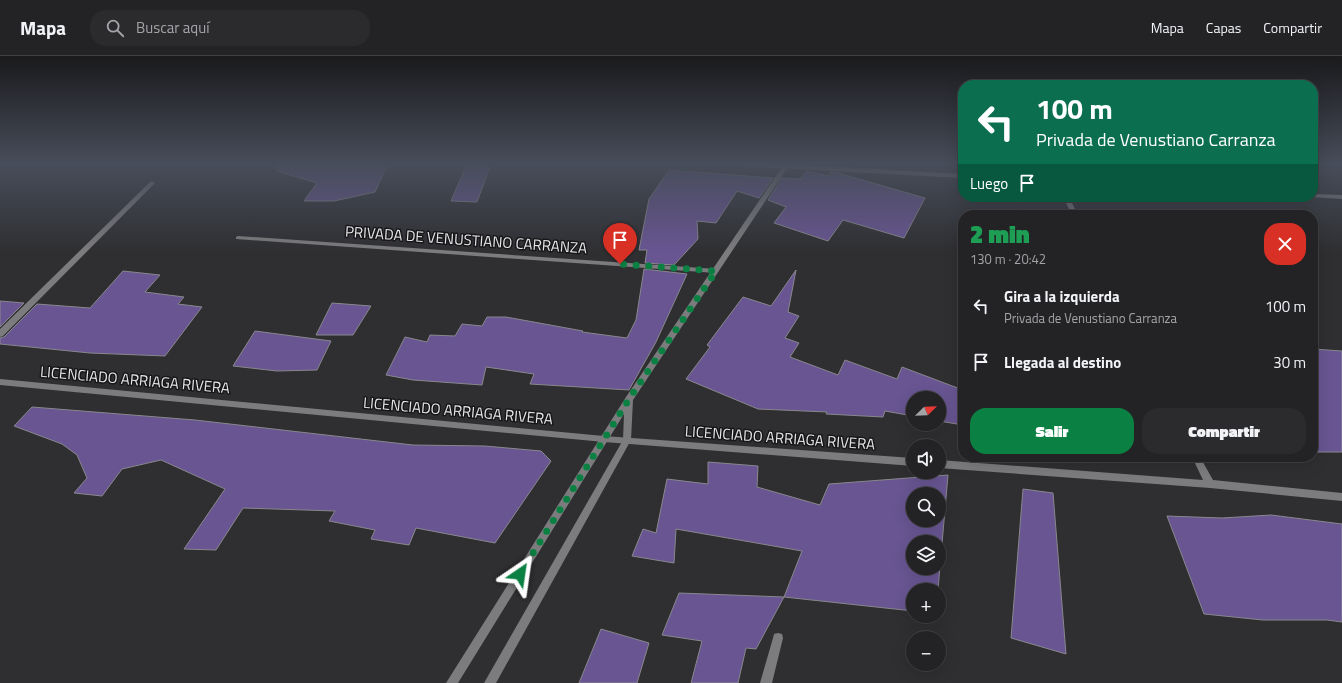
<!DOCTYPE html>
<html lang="es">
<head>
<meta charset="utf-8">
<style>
  body { margin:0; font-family:"Titillium Web",sans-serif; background:#2b2b2e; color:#f1f3f6; height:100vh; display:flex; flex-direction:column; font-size:15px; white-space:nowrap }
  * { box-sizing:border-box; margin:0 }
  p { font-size:13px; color:#a3a4a7 }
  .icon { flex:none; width:22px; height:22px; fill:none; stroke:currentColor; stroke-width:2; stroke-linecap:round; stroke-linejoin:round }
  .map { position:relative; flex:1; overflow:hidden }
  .details { position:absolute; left:958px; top:154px; width:360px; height:252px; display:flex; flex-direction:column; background:#232326; border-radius:16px; box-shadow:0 4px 16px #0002,0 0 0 1px #404043 }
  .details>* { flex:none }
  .banner { position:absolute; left:958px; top:24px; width:360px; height:122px; border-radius:16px; box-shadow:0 4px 16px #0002,0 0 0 1px #404043; background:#0b6e4f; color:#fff; overflow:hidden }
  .needle { width:26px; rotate:67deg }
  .fabs { position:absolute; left:906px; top:335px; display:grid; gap:8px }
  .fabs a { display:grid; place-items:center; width:40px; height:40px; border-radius:50%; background:#232326; box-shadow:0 4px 16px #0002,0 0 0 1px #404043; font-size:20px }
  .pin { position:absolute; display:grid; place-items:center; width:34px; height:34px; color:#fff; margin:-41px -17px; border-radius:50% 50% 50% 0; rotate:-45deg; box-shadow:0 0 4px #0007 }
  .pin .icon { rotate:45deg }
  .me { position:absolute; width:44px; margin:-22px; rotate:32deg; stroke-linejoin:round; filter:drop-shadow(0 0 3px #0008) }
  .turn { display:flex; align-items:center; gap:14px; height:84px; padding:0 12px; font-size:18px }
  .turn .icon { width:52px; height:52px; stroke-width:2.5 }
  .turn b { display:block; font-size:28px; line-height:34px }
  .then { display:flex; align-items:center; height:38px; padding:0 12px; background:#0003; gap:8px; font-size:15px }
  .round { display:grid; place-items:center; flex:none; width:42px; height:42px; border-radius:16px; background:#2b2b2e }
  .summary { display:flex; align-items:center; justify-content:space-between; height:68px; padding:0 12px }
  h1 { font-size:24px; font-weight:800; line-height:30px; color:#1e9e55 }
  .cta { display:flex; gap:8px; margin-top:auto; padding:8px 12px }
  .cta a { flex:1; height:46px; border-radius:16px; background:#0b8043; color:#fff; font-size:16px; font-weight:800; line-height:46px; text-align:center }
  .cta a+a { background:#2b2b2e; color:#f1f3f6 }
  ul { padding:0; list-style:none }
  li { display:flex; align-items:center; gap:12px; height:56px; padding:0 12px }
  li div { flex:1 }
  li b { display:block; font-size:15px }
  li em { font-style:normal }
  header { display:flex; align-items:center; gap:24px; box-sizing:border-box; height:56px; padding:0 20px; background:#232326; border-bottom:1px solid #404043 }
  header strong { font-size:19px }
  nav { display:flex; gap:22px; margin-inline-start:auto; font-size:14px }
  .search { width:280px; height:36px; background:#2b2b2e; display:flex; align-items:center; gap:10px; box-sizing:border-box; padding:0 14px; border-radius:16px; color:#a3a4a7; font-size:15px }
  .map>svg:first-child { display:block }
  .building { fill:#685592; stroke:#89888c; fill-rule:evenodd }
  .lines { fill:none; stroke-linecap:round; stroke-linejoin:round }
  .minor { fill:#7c7b7d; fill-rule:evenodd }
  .tertiary { fill:#7c7b7d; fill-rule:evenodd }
  .route { stroke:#0b8043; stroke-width:7; stroke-dasharray:0 12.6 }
  .labels { text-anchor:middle; stroke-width:3; stroke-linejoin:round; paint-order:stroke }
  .street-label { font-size:15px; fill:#e6e5e8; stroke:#171719 }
</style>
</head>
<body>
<header>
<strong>Mapa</strong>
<div class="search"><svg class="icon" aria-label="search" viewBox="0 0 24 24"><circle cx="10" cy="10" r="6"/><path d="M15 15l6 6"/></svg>Buscar aquí</div>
<nav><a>Mapa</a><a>Capas</a><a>Compartir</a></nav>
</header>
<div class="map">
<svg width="1342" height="627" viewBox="0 0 1342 627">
  <rect width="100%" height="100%" fill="#2f2f32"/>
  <g class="building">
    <path d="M 277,108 L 388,108 L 375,136 L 334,145 L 304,145 L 317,127 L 277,115 Z"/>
    <path d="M 467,108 L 491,108 L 477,146 L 451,145 Z"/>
    <path d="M 669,114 L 773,122 L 759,142 L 737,135 L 716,167 L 697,165 L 698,183 L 674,209 L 645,207 L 647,194 L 639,194 L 649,143 Z"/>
    <path d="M 807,115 L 828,120 L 831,116 L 838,117 L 925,142 L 904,182 L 843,164 L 828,185 L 774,167 L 786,151 L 768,144 L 782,122 L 800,123 Z"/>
    <path d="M 644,213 L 687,218 L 656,286 L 629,334 L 530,328 L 534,318 L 486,311 L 482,329 L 413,324 L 386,319 L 405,281 L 427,286 L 430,279 L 455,280 L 462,268 L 482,270 L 487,261 L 506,261 L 583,275 L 582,276 L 627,282 L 636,264 Z"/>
    <path d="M 796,214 L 788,256 L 799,260 L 785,282 L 799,287 L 790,301 L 838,319 L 845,304 L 897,323 L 902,311 L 963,334 L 963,369 L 939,365 L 939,342 L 913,342 L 913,360 L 885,355 L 883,361 L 826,358 L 827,356 L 758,353 L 686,323 L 710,291 L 707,289 L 743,241 L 771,250 Z"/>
    <path d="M 123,215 L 160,219 L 145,236 L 184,241 L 178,248 L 202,251 L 165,300 L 90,297 L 0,288 L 0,282 L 4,281 L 37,248 L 90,252 Z"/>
    <path d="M 0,245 L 24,247 L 0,271 Z"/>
    <path d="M 332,247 L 371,250 L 353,279 L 316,279 Z"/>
    <path d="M 255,275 L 331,285 L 317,314 L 277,315 L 233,310 Z"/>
    <path d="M 1313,293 L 1342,295 L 1342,396 L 1313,396 Z"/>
    <path d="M 32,351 L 195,364 L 413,389 L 485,390 L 541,395 L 551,405 L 495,487 L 416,472 L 409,489 L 371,483 L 375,474 L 329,465 L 335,455 L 243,452 L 216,494 L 184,493 L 225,433 L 161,404 L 122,413 L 102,440 L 74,437 L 87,422 L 77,399 L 62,388 L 14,370 Z"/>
    <path d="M 708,406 L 758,410 L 757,431 L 820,449 L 829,428 L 948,419 L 938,534 L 913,534 L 913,555 L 784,541 L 802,495 L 676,473 L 674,507 L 632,500 L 643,473 L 656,477 L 667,423 L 708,428 ZM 913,438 L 939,438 L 939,464 L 913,464 ZM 913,486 L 939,486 L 939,512 L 913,512 Z"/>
    <path d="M 1023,433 L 1053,437 L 1066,598 L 1011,582 Z"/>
    <path d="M 1271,459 L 1342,468 L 1342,566 L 1327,564 L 1263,564 L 1204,558 L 1167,460 L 1222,462 Z"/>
    <path d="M 679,537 L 784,541 L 756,593 L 746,592 L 738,627 L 691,627 L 702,585 L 662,579 Z"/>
    <path d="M 601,573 L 649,587 L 637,627 L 579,627 Z"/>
  </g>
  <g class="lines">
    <g class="minor">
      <path d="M 738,108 L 782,108 L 963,118 L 963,122 L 741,110 Z"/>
      <path d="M 152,125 L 155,127 L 154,128 L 3,280 L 0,281 L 0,273 L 150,126 Z"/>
      <path d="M 1313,138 L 1342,139 L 1342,143 L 1311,141 L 1313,141 Z"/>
      <path d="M 1063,141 L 1069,141 L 1078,159 L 1072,159 Z"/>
      <path d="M 238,180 L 716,213 L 719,215 L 716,217 L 236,183 L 236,181 Z"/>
      <path d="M 0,323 L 604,380 L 913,402 L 913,410 L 604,386 L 0,329 Z"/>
      <path d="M 1192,401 L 1200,401 L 1213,424 L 1342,437 L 1342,445 L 1210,432 L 939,412 L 939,404 L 1203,424 Z"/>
      <path d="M 778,577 L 782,578 L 783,582 L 772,627 L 760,627 L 773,582 L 774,578 Z"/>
    </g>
    <path class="tertiary" d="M 784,108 L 790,108 L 633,344 L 631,384 L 496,627 L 484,627 L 623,384 L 624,358 L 458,627 L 446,627 L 626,341 Z"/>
  </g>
  <linearGradient id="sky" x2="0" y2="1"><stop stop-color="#1a1a1c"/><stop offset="0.55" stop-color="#474d5a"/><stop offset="1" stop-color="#474d5a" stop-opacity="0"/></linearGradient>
  <rect width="1342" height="196" fill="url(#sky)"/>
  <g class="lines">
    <path class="route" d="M 520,518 L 629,343 L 716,215 L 620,208"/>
  </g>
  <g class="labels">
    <g class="street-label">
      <text transform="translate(466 184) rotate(4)" y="5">PRIVADA DE VENUSTIANO CARRANZA</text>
      <text transform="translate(135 324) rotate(5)" y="5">LICENCIADO ARRIAGA RIVERA</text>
      <text transform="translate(458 355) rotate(5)" y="5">LICENCIADO ARRIAGA RIVERA</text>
      <text transform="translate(780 382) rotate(4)" y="5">LICENCIADO ARRIAGA RIVERA</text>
    </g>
  </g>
</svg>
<div class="fabs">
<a><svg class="needle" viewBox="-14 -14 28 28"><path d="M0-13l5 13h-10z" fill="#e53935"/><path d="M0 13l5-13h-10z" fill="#a3a4a7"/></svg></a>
<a><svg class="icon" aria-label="sound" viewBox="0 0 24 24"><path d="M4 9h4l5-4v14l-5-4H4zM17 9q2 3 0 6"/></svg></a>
<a><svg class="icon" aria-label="search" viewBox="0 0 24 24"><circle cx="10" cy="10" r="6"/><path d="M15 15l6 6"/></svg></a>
<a><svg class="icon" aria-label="layers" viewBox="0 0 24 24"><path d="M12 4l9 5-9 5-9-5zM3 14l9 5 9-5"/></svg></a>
<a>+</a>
<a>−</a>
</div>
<div class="pin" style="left:620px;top:208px;background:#d93025"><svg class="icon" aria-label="arrive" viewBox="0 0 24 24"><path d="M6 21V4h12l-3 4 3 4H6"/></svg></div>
<svg class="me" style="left:520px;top:518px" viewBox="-20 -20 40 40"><path d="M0-17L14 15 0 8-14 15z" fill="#0b8043" stroke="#fff" stroke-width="4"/></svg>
<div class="banner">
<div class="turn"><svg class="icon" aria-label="left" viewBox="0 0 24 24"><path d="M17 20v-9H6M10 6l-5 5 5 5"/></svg><div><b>100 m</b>Privada de Venustiano Carranza</div></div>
<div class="then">Luego<svg class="icon" aria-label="arrive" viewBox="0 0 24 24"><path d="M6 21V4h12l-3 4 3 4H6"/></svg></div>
</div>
<section class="details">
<div class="summary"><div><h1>2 min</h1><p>130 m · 20:42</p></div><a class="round" style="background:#d93025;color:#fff"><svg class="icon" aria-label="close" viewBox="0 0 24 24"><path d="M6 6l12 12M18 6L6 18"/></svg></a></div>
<ul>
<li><svg class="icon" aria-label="left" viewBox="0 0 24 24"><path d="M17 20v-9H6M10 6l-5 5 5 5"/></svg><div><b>Gira a la izquierda</b><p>Privada de Venustiano Carranza</p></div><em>100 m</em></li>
<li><svg class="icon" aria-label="arrive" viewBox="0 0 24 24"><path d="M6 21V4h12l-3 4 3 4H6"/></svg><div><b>Llegada al destino</b></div><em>30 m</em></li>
</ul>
<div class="cta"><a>Salir</a><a>Compartir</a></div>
</section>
</div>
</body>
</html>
